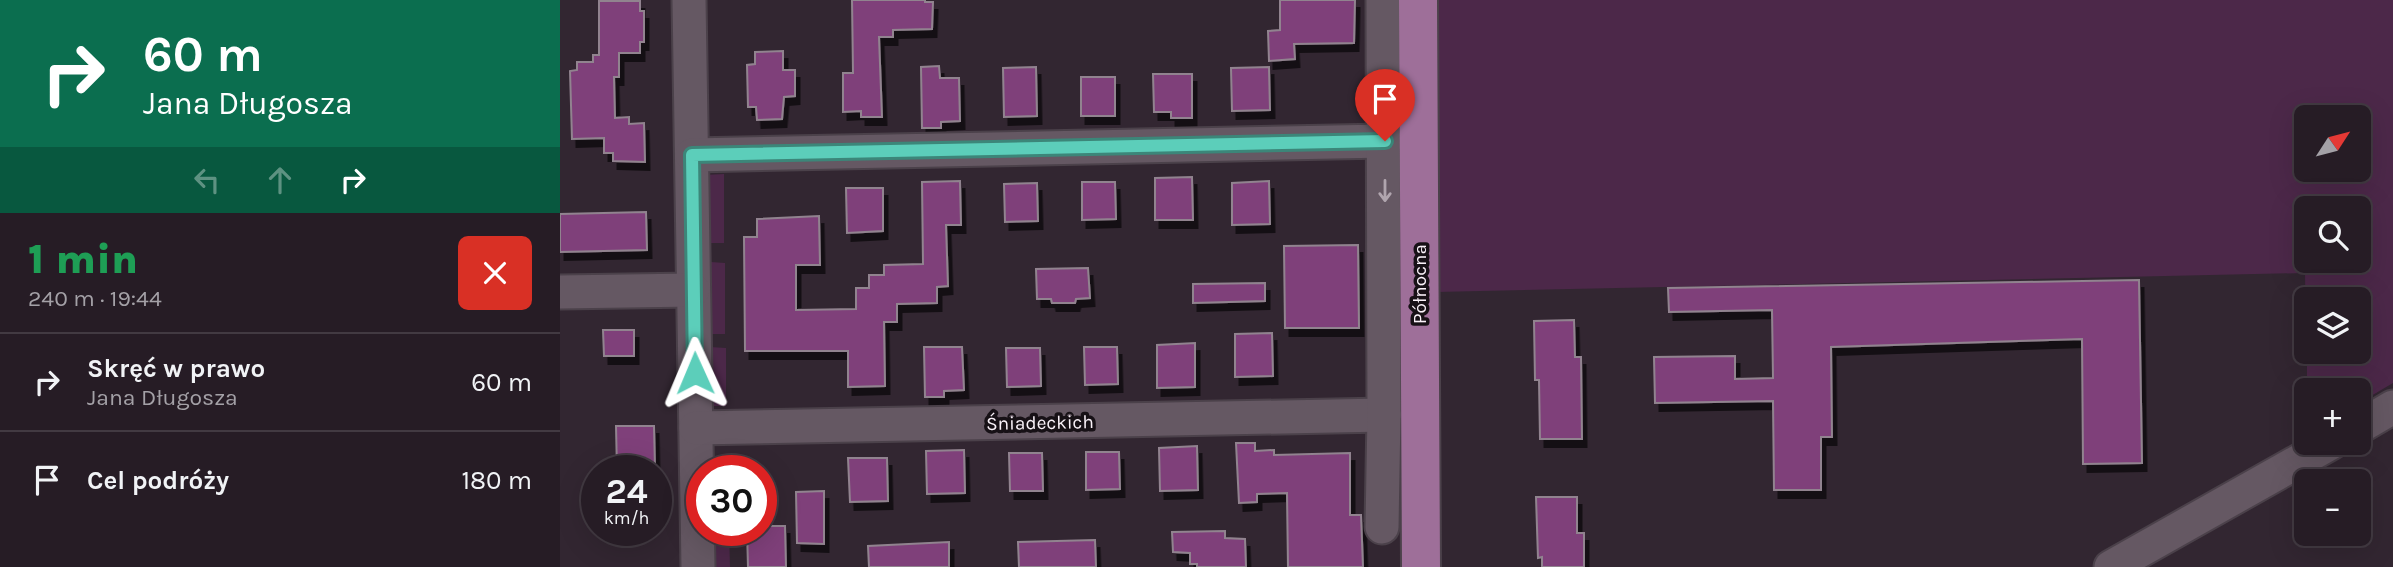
<!DOCTYPE html>
<html lang="pl">
<head>
<meta charset="utf-8">
<style>
  body { margin:0; font-family:Karla,sans-serif; background:#322932; color:#f1f3f6; height:100vh; display:flex; flex-direction:column; font-size:26px; white-space:nowrap }
  * { box-sizing:border-box; margin:0 }
  p { font-size:23px; color:#a4a1a7 }
  .icon { flex:none; width:38px; height:38px; fill:none; stroke:currentColor; stroke-width:2; stroke-linecap:round; stroke-linejoin:round }
  .map { position:relative; flex:1; overflow:hidden }
  .panel { display:flex; flex-direction:column; background:#261c25; width:560px }
  .panel>* { flex:none }
  .guide { background:#0b6e4f; color:#fff; overflow:hidden }
  .needle { width:46px; rotate:54deg }
  .tools { position:absolute; left:1734px; top:105px; display:grid; gap:14px }
  .tools a { display:grid; place-items:center; width:77px; height:77px; border-radius:10px; background:#261c25; box-shadow:0 7px 28px #0002,0 0 0 2px #423a42; font-size:35px }
  .speed { position:absolute; left:21px; top:455px; display:flex; gap:14px; font-size:35px; font-weight:700; text-align:center }
  .speed>* { display:grid; place-content:center; width:91px; height:91px; border-radius:50%; background:#261c25; box-shadow:0 7px 28px #0002,0 0 0 2px #423a42; line-height:1 }
  .speed small { font-size:18px; font-weight:400 }
  .speed .limit { border:10px solid #d22; background:#fff; color:#111 }
  .pin { position:absolute; display:grid; place-items:center; width:60px; height:60px; color:#fff; margin:-72px -30px; border-radius:50% 50% 50% 0; rotate:-45deg; box-shadow:0 0 7px #0007 }
  .pin .icon { rotate:45deg }
  .me { position:absolute; width:77px; margin:-38px; rotate:359deg; stroke-linejoin:round; filter:drop-shadow(0 0 5px #0008) }
  .turn { display:flex; align-items:center; gap:24px; height:147px; padding:0 28px; font-size:32px }
  .turn .icon { width:91px; height:91px; stroke-width:2.5 }
  .turn b { display:block; font-size:49px; line-height:60px }
  .lanes { display:flex; align-items:center; height:66px; padding:0 28px; background:#0003; justify-content:center; gap:35px; direction:ltr }
  .lanes .off { opacity:.35 }
  .round { display:grid; place-items:center; flex:none; width:74px; height:74px; border-radius:10px; background:#322932 }
  .head { display:flex; align-items:center; justify-content:space-between; height:119px; padding:0 28px }
  h1 { font-size:42px; font-weight:800; line-height:52px; color:#1e9e55 }
  ul { padding:0; list-style:none }
  li { display:flex; align-items:center; gap:21px; height:98px; padding:0 28px; border-top:2px solid #423a42 }
  li div { flex:1 }
  li b { display:block; font-size:26px }
  li em { font-style:normal }
  main { display:flex; flex:1; min-height:0 }
  .map>svg:first-child { display:block }
  .green { fill:#4c2849; fill-rule:evenodd }
  .building { fill:#7f417a; stroke:#91838f; stroke-width:2; filter:url(#shadow) }
  .lines { fill:none; stroke-linecap:round; stroke-linejoin:round }
  .minor-casing { stroke:#4b414a; stroke-width:37 }
  .major-casing { stroke:#4b414a; stroke-width:42 }
  .minor { stroke:#655863; stroke-width:33 }
  .major { stroke:#9e6f99; stroke-width:38 }
  .oneway { stroke:#b0a5ae }
  .route-casing { stroke:#3c8679; stroke-width:18 }
  .route { stroke:#5cceba; stroke-width:12 }
  .labels { text-anchor:middle; stroke-width:7; stroke-linejoin:round; paint-order:stroke }
  .street-label { font-size:19px; fill:#faf2f9; stroke:#171116 }
</style>
</head>
<body>
<main>
<section class="panel">
<div class="guide">
<div class="turn"><svg class="icon" aria-label="right" viewBox="0 0 24 24"><path d="M7 20v-9h11M14 6l5 5-5 5"/></svg><div><b>60 m</b>Jana Długosza</div></div>
<div class="lanes"><svg class="icon off" aria-label="left" viewBox="0 0 24 24"><path d="M17 20v-9H6M10 6l-5 5 5 5"/></svg><svg class="icon off" aria-label="ahead" viewBox="0 0 24 24"><path d="M12 20V5M6 11l6-6 6 6"/></svg><svg class="icon" aria-label="right" viewBox="0 0 24 24"><path d="M7 20v-9h11M14 6l5 5-5 5"/></svg></div>
</div>
<div class="head"><div><h1>1 min</h1><p>240 m · 19:44</p></div><a class="round" style="background:#d93025;color:#fff"><svg class="icon" aria-label="close" viewBox="0 0 24 24"><path d="M6 6l12 12M18 6L6 18"/></svg></a></div>
<ul>
<li><svg class="icon" aria-label="right" viewBox="0 0 24 24"><path d="M7 20v-9h11M14 6l5 5-5 5"/></svg><div><b>Skręć w prawo</b><p>Jana Długosza</p></div><em>60 m</em></li>
<li><svg class="icon" aria-label="arrive" viewBox="0 0 24 24"><path d="M6 21V4h12l-3 4 3 4H6"/></svg><div><b>Cel podróży</b></div><em>180 m</em></li>
</ul>
</section>
<div class="map">
<svg width="1833" height="567" viewBox="0 0 1833 567">
  <defs>
    <filter id="shadow"><feDropShadow dx="4.5" dy="8" stdDeviation="0" flood-color="#0009"/></filter>
  </defs>
  <rect width="100%" height="100%" fill="#322631"/>
  <g class="green">
    <path d="M 878,0 L 1833,0 L 1833,383 L 1799,403 L 1799,390 L 1747,390 L 1747,352 L 1799,352 L 1799,299 L 1746,299 L 1746,340 L 1745,273 L 876,292 ZM 1746,117 L 1799,117 L 1799,170 L 1746,170 ZM 1746,208 L 1799,208 L 1799,261 L 1746,261 Z"/>
    <path d="M 164,174 L 164,243 L 150,243 L 145,240 L 145,175 Z"/>
    <path d="M 151,262 L 165,263 L 165,334 L 150,334 L 146,266 Z"/>
    <path d="M 150,347 L 166,348 L 166,406 L 148,406 Z"/>
    <path d="M 150,530 L 169,530 L 170,567 L 155,567 Z"/>
  </g>
  <g class="building">
    <path d="M 292,0 L 365,0 L 365,2 L 373,2 L 372,29 L 333,30 L 333,37 L 319,37 L 322,117 L 301,117 L 301,111 L 283,112 L 283,73 L 293,73 Z"/>
    <path d="M 720,0 L 795,0 L 794,43 L 734,44 L 735,59 L 709,61 L 708,31 L 720,30 Z"/>
    <path d="M 39,1 L 80,1 L 80,11 L 84,11 L 84,42 L 80,42 L 80,53 L 59,53 L 59,77 L 54,77 L 55,118 L 69,117 L 69,124 L 84,123 L 85,162 L 53,161 L 53,153 L 44,153 L 44,138 L 12,139 L 10,71 L 17,70 L 17,62 L 33,62 L 33,55 L 39,55 Z"/>
    <path d="M 223,51 L 223,70 L 235,70 L 235,96 L 224,97 L 222,119 L 197,120 L 196,107 L 188,107 L 187,65 L 195,64 L 195,52 Z"/>
    <path d="M 379,66 L 380,78 L 399,78 L 400,121 L 381,122 L 381,128 L 362,128 L 361,67 Z"/>
    <path d="M 476,67 L 477,116 L 444,117 L 443,68 Z"/>
    <path d="M 709,67 L 710,110 L 672,111 L 671,68 Z"/>
    <path d="M 593,74 L 632,74 L 632,118 L 611,118 L 611,112 L 594,112 Z"/>
    <rect x="521" y="77" width="34" height="39"/>
    <path d="M 632,177 L 633,220 L 595,220 L 595,178 Z"/>
    <path d="M 400,181 L 401,225 L 386,225 L 388,286 L 377,287 L 377,303 L 337,304 L 337,322 L 324,322 L 325,386 L 288,387 L 288,351 L 185,351 L 184,237 L 197,237 L 197,219 L 259,216 L 260,265 L 236,265 L 236,310 L 296,309 L 296,288 L 309,288 L 309,275 L 324,275 L 324,265 L 363,264 L 362,182 Z"/>
    <path d="M 709,181 L 710,224 L 672,225 L 672,183 Z"/>
    <path d="M 522,182 L 555,182 L 556,219 L 522,220 Z"/>
    <path d="M 477,183 L 478,221 L 445,222 L 444,184 Z"/>
    <path d="M 286,188 L 323,188 L 323,231 L 287,233 Z"/>
    <path d="M 86,212 L 87,250 L 0,252 L 0,214 Z"/>
    <path d="M 798,245 L 799,328 L 725,328 L 724,246 Z"/>
    <path d="M 528,268 L 530,298 L 516,299 L 515,303 L 492,303 L 491,299 L 477,299 L 476,269 Z"/>
    <path d="M 1579,280 L 1582,463 L 1523,464 L 1522,339 L 1271,347 L 1272,437 L 1261,437 L 1261,490 L 1214,490 L 1213,401 L 1095,403 L 1094,357 L 1175,356 L 1175,379 L 1213,378 L 1212,310 L 1109,312 L 1108,288 Z"/>
    <path d="M 705,283 L 705,301 L 633,303 L 633,284 Z"/>
    <path d="M 1014,320 L 1015,357 L 1021,357 L 1022,439 L 980,439 L 979,380 L 975,380 L 974,321 Z"/>
    <path d="M 43,330 L 74,330 L 74,356 L 44,356 Z"/>
    <path d="M 712,333 L 713,376 L 675,377 L 675,334 Z"/>
    <path d="M 635,343 L 635,387 L 597,388 L 597,345 Z"/>
    <path d="M 364,347 L 402,347 L 404,390 L 384,391 L 384,397 L 365,397 Z"/>
    <path d="M 524,347 L 557,347 L 558,384 L 525,385 Z"/>
    <path d="M 446,348 L 480,348 L 481,386 L 447,387 Z"/>
    <path d="M 56,426 L 94,426 L 95,468 L 78,468 L 78,471 L 57,471 Z"/>
    <path d="M 676,443 L 695,443 L 695,451 L 714,450 L 714,455 L 790,453 L 790,515 L 801,515 L 803,567 L 728,567 L 727,493 L 697,494 L 697,502 L 679,503 Z"/>
    <path d="M 637,446 L 638,490 L 600,491 L 599,448 Z"/>
    <path d="M 404,450 L 405,493 L 367,494 L 366,451 Z"/>
    <path d="M 526,452 L 559,452 L 560,489 L 526,490 Z"/>
    <path d="M 449,453 L 482,453 L 483,491 L 450,491 Z"/>
    <path d="M 288,458 L 327,458 L 328,501 L 290,502 Z"/>
    <path d="M 264,491 L 264,544 L 237,543 L 236,492 Z"/>
    <path d="M 976,497 L 1017,497 L 1017,533 L 1024,533 L 1024,567 L 982,567 L 982,557 L 978,558 Z"/>
    <path d="M 201,526 L 225,526 L 226,567 L 188,567 L 187,530 L 201,530 Z"/>
    <path d="M 665,531 L 665,538 L 685,539 L 686,567 L 637,567 L 637,564 L 630,564 L 630,553 L 613,552 L 612,532 Z"/>
    <path d="M 535,540 L 536,567 L 459,567 L 458,542 Z"/>
    <path d="M 389,542 L 389,567 L 309,567 L 308,546 Z"/>
  </g>
  <g class="lines">
    <defs>
      <g id="minor">
        <path d="M 129,0 L 138,567"/>
        <path d="M 132,155 L 825,141"/>
        <path d="M 0,292 L 133,290"/>
        <path d="M 1799,427 L 1833,407"/>
        <path d="M 136,428 L 824,415"/>
        <path d="M 822,527 L 824,415 L 823,0"/>
        <path d="M 1551,567 L 1771,443"/>
      </g>
      <path id="major" d="M 858,0 L 861,567"/>
    </defs>
    <use href="#minor" class="minor-casing"/>
    <use href="#major" class="major-casing"/>
    <use href="#minor" class="minor"/>
    <use href="#major" class="major"/>
  </g>
  <defs><path id="oneway-shaft" d="M-6 0H5M1.5-3L5.5 0L1.5 3" fill="none" stroke-width="1.6" stroke-linecap="round" stroke-linejoin="round" transform="scale(1.75)"/></defs>
  <use class="oneway" href="#oneway-shaft" transform="translate(825 191) rotate(90)"/>
  <g class="lines">
    <defs>
      <path id="route" d="M 135,373 L 132,155 L 825,141"/>
    </defs>
    <use href="#route" class="route-casing"/>
    <use href="#route" class="route"/>
  </g>
  <g class="labels">
    <g class="street-label">
      <text transform="translate(859 284) rotate(-90)" y="7">Północna</text>
      <text transform="translate(480 422) rotate(-1)" y="7">Śniadeckich</text>
    </g>
  </g>
</svg>
<div class="tools">
<a><svg class="needle" viewBox="-14 -14 28 28"><path d="M0-13l5 13h-10z" fill="#e53935"/><path d="M0 13l5-13h-10z" fill="#a4a1a7"/></svg></a>
<a><svg class="icon" aria-label="search" viewBox="0 0 24 24"><circle cx="10" cy="10" r="6"/><path d="M15 15l6 6"/></svg></a>
<a><svg class="icon" aria-label="layers" viewBox="0 0 24 24"><path d="M12 4l9 5-9 5-9-5zM3 14l9 5 9-5"/></svg></a>
<a>+</a>
<a>−</a>
</div>
<div class="speed"><div>24<small>km/h</small></div><div class="limit">30</div></div>
<div class="pin" style="left:825px;top:141px;background:#d93025"><svg class="icon" aria-label="arrive" viewBox="0 0 24 24"><path d="M6 21V4h12l-3 4 3 4H6"/></svg></div>
<svg class="me" style="left:135px;top:373px" viewBox="-20 -20 40 40"><path d="M0-17L14 15 0 8-14 15z" fill="#5cceba" stroke="#fff" stroke-width="4"/></svg>
</div>
</main>
</body>
</html>
